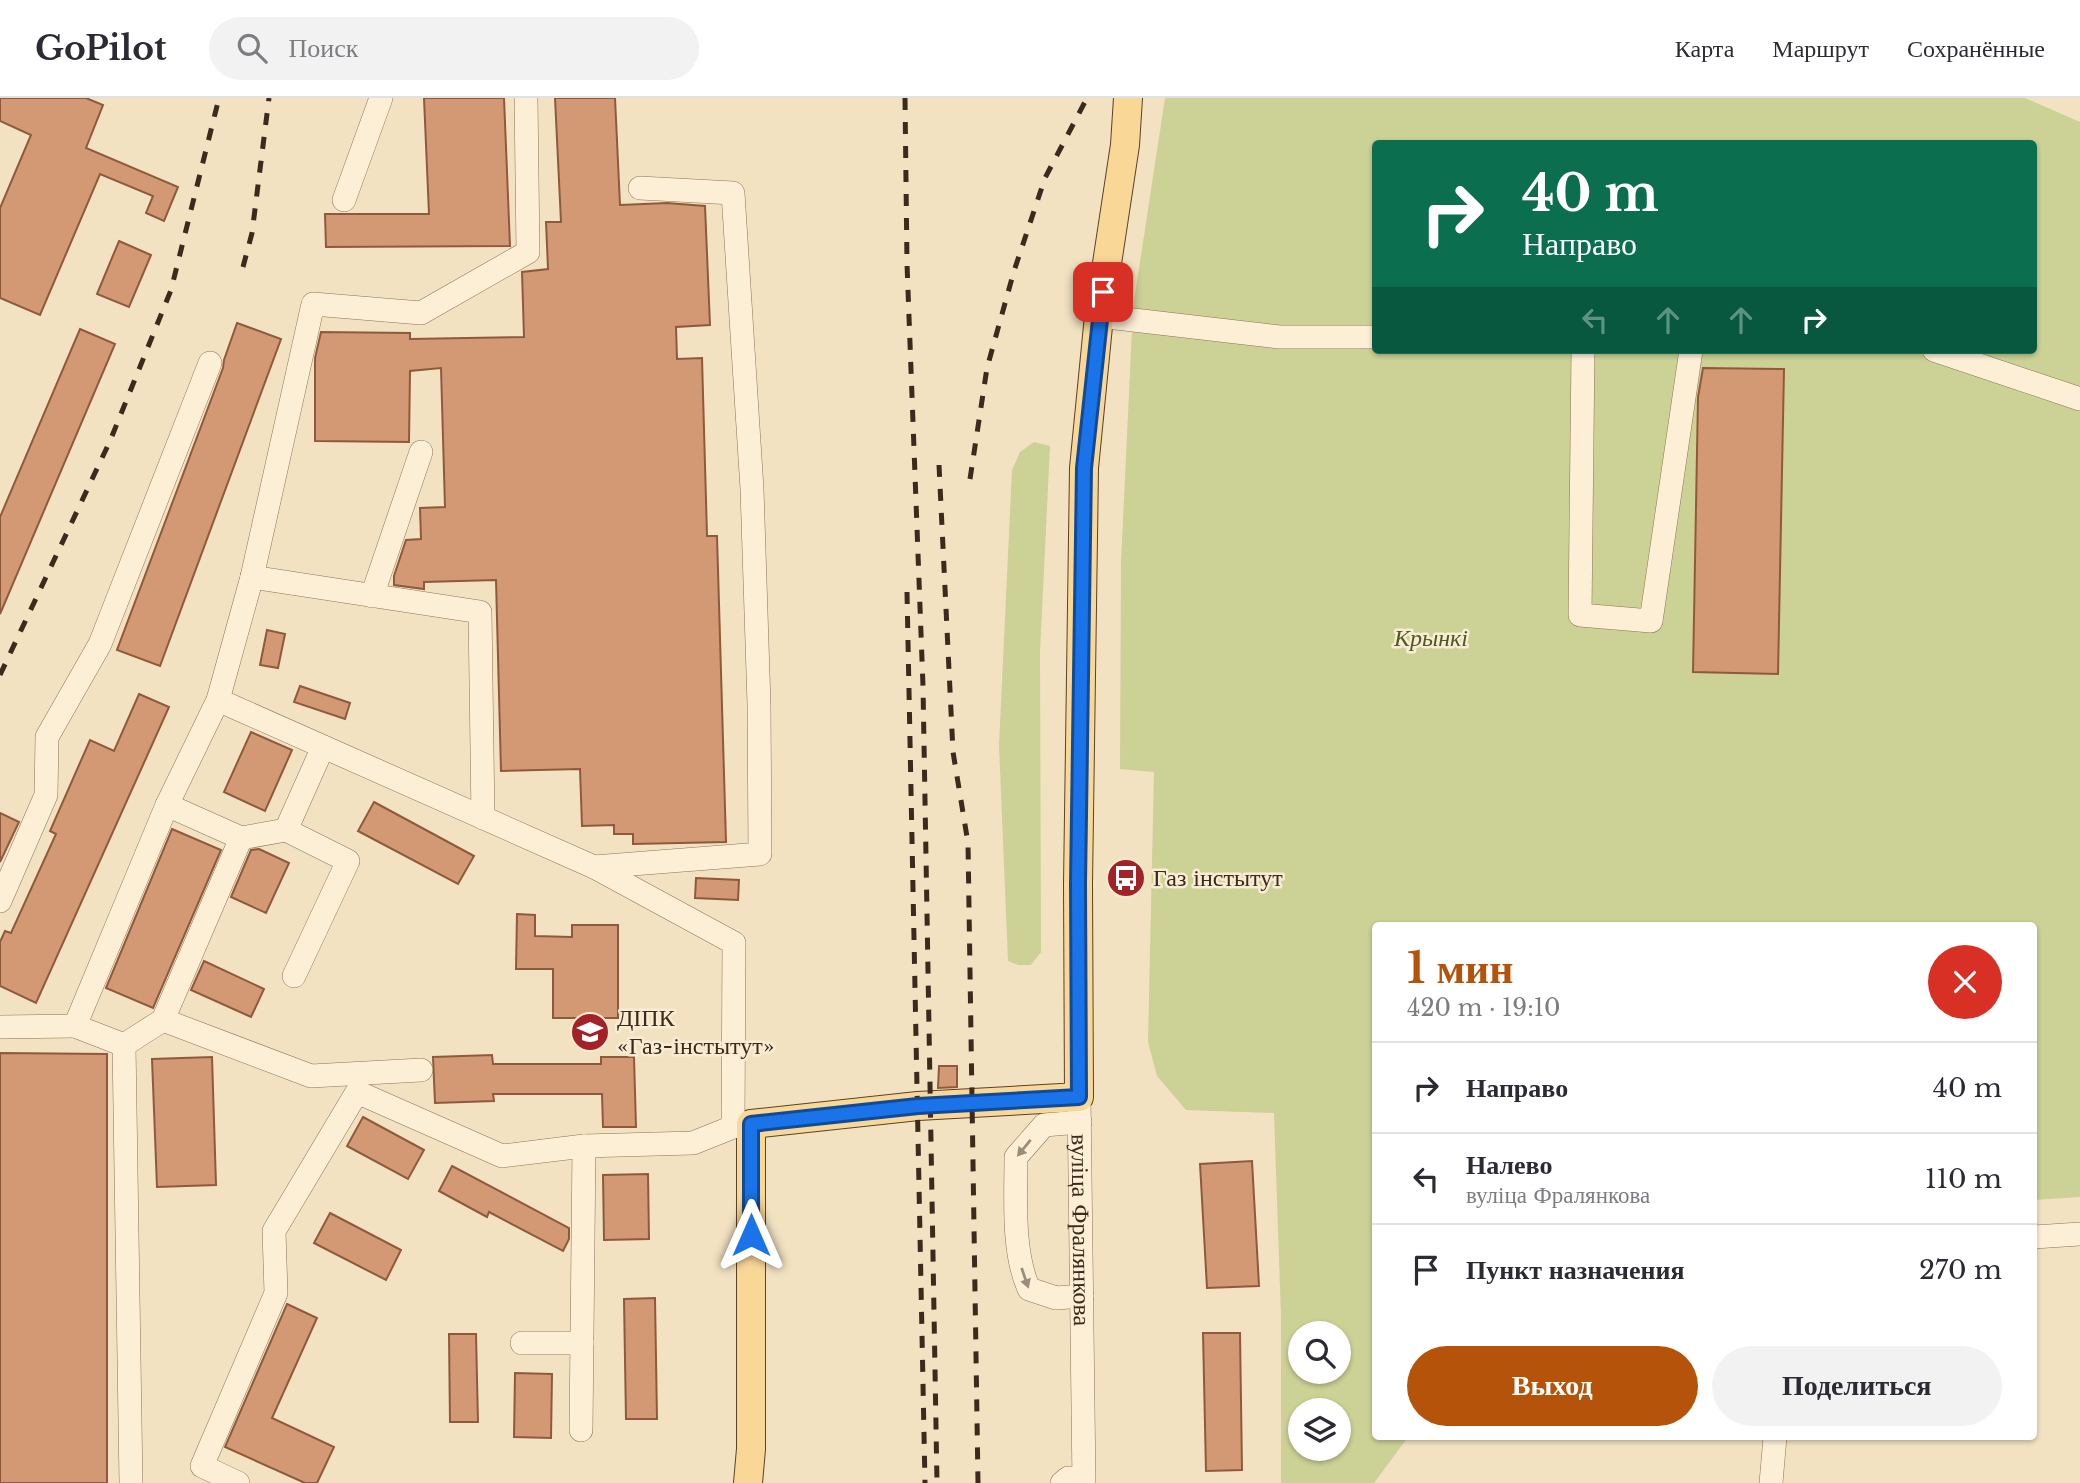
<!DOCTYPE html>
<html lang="ru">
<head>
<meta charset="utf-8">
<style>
  body { margin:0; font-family:"Libre Baskerville",serif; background:#f2f2f3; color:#2b2b33; height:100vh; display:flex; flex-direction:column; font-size:26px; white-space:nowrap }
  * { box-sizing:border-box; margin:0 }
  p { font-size:23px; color:#7c7c81 }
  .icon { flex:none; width:38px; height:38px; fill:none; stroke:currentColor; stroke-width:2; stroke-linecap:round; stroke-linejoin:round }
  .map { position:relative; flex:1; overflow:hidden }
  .details { position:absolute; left:1372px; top:824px; width:665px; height:518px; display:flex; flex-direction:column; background:#fff; border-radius:7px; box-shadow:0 2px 5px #0004 }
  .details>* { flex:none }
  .top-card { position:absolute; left:1372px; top:42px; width:665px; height:214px; border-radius:7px; box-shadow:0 2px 5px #0004; background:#0b6e4f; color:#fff; overflow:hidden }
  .tools { position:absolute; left:1288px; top:1223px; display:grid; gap:14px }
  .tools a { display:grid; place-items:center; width:63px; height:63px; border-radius:50%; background:#fff; box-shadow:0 2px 5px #0004; font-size:35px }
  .pin { position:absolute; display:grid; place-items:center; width:60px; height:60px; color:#fff; margin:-30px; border-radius:14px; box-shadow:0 4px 10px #0006 }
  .me { position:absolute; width:77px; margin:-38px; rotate:0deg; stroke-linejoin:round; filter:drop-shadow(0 0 5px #0008) }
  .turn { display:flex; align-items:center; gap:24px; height:147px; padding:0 35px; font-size:32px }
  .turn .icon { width:91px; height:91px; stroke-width:2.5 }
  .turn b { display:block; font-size:49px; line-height:60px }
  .lanes { display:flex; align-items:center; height:66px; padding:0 35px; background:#0003; justify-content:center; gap:35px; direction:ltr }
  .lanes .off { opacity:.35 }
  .round { display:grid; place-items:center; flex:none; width:74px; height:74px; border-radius:37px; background:#f2f2f3 }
  .headline { display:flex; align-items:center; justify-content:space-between; height:119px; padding:0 35px }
  h1 { font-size:42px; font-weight:800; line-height:52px; color:#b45309 }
  .primary-button { display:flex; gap:14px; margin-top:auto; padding:14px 35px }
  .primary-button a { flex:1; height:80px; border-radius:42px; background:#b45309; color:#fff; font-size:28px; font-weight:800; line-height:80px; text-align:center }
  .primary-button a+a { background:#f2f2f3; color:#2b2b33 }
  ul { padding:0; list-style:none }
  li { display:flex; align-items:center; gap:21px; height:91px; padding:0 35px; border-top:2px solid #e1e1e2 }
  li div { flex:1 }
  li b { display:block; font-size:26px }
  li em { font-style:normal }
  header { display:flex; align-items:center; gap:42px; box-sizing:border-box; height:98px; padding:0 35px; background:#fff; border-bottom:2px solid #e1e1e2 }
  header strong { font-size:33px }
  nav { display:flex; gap:38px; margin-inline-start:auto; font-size:24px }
  .search { width:490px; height:63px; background:#f2f2f3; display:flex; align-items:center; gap:18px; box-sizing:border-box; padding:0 24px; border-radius:38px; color:#7c7c81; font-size:26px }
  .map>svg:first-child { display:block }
  .green { fill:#ccd195; fill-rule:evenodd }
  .building { fill:#d39975; stroke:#8f5a3b; stroke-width:2 }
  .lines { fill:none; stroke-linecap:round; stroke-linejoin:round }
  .minor-casing { stroke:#8d7357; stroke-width:24 }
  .major-casing { stroke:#5b402c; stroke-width:30 }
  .minor { stroke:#fcefd6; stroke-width:23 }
  .major { stroke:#f8d797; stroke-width:28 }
  .rail { stroke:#3c2b1d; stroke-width:5; stroke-dasharray:12 12; stroke-linecap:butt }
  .oneway { fill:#9c8d7a }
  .route-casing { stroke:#114b97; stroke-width:18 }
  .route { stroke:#1a73e8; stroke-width:12 }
  .labels { text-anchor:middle; stroke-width:5; stroke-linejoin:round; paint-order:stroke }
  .park-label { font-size:24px; font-style:italic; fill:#4e5a22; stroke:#f8ecd2 }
  .poi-label { font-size:24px; fill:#3c2b1d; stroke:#f8ecd2; text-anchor:start }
  .street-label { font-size:24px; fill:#3c2b1d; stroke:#f8ecd2 }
</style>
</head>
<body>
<header>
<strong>GoPilot</strong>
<div class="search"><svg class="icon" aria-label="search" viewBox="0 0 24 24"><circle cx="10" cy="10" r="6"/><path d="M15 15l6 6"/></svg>Поиск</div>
<nav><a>Карта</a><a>Маршрут</a><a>Сохранённые</a></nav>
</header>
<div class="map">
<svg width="2080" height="1385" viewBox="0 0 2080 1385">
  <rect width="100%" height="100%" fill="#f2e2c2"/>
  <g class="green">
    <path d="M 1165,0 L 2025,0 L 2080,24 L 2080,1099 L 2034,1102 L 2034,828 L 1376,828 L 1376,1339 L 1408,1339 L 1374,1385 L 1281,1385 L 1281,1219 L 1274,1015 L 1186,1012 L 1157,978 L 1148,944 L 1154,674 L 1120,671 L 1121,465 L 1133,210 ZM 1376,46 L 2034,46 L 2034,252 L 1376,252 ZM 1300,1236 L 1339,1236 L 1339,1274 L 1300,1274 ZM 1300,1312 L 1339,1312 L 1339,1351 L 1300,1351 Z"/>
    <path d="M 1034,344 L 1050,348 L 1040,554 L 1041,854 L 1031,867 L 1018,867 L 1008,863 L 999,647 L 1012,372 L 1020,354 Z"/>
  </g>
  <g class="building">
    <path d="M 0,0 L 86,0 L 103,7 L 86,50 L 178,89 L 164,123 L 146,115 L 153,98 L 100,76 L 40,217 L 0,200 L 0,110 L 31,37 L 0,23 Z"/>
    <path d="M 424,0 L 504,0 L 510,148 L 326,149 L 325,116 L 429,116 Z"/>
    <path d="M 555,0 L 615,0 L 620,107 L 667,105 L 705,108 L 710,227 L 676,229 L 677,261 L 702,260 L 707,438 L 717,438 L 726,744 L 633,746 L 633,736 L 614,736 L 614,727 L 582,728 L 580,671 L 501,673 L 496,482 L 424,484 L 424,491 L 394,487 L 394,478 L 406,442 L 421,441 L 420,410 L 445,409 L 441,270 L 410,273 L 409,344 L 315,343 L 315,260 L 321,234 L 410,235 L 410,241 L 524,239 L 522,174 L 548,171 L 546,124 L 561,124 Z"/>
    <path d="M 119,143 L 151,157 L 129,209 L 97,196 Z"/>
    <path d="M 237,225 L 281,241 L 160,568 L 117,552 L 223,270 L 224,262 Z"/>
    <path d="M 80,231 L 115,246 L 0,516 L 0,419 Z"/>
    <path d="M 1703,270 L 1784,271 L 1778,576 L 1693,574 L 1698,299 Z"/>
    <path d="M 267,532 L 285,536 L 278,570 L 260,567 Z"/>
    <path d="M 300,588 L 350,605 L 345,621 L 294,604 Z"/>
    <path d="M 139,596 L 169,609 L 36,905 L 0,888 L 0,844 L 5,833 L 11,835 L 56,736 L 50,733 L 90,642 L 114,653 Z"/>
    <path d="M 251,634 L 292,652 L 265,713 L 224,694 Z"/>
    <path d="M 374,704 L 474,758 L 458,786 L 358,733 Z"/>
    <path d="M 0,715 L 19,724 L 0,764 Z"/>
    <path d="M 172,731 L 221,752 L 153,910 L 106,890 Z"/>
    <path d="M 259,751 L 289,765 L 266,815 L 231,799 L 251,752 Z"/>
    <path d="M 696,780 L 739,782 L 738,802 L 695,800 Z"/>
    <path d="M 517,816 L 535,817 L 535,838 L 572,839 L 572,827 L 618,827 L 618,920 L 553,920 L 553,871 L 516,871 Z"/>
    <path d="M 204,863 L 264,891 L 251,919 L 191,892 Z"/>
    <path d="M 0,955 L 107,956 L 107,1385 L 0,1385 Z"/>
    <path d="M 492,957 L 493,966 L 601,966 L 601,959 L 634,959 L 636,1029 L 603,1029 L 602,996 L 493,996 L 494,1003 L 435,1005 L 433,959 Z"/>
    <path d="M 212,959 L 216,1087 L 157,1089 L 152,961 Z"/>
    <path d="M 939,968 L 957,968 L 957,989 L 938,990 Z"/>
    <path d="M 363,1019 L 424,1052 L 408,1081 L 347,1048 Z"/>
    <path d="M 1252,1063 L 1259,1188 L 1207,1190 L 1200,1066 Z"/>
    <path d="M 452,1068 L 569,1130 L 569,1141 L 563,1153 L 489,1114 L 487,1119 L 439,1093 Z"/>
    <path d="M 648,1076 L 649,1141 L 604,1142 L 603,1077 Z"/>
    <path d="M 330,1115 L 401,1152 L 386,1182 L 314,1145 Z"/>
    <path d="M 655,1200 L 657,1321 L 626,1321 L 624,1201 Z"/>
    <path d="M 287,1206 L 317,1220 L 272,1320 L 334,1349 L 317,1385 L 305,1385 L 225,1349 Z"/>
    <path d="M 1203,1235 L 1240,1235 L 1242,1372 L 1206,1373 Z"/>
    <path d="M 449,1236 L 476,1236 L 478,1324 L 450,1324 Z"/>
    <path d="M 515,1275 L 552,1276 L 551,1340 L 514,1339 Z"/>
  </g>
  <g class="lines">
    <defs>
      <g id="minor">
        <path d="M 526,0 L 528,154 L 421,215 L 313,206 L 252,479 L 218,602 L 594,769 L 734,845 L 733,1029 L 751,1026"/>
        <path d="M 344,102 L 381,0"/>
        <path d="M 1099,218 L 1279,239 L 1376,239"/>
        <path d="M 1583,252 L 1580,517 L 1651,523 L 1691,252"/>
        <path d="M 1934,252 L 2080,301"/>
        <path d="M 252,479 L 480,514 L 483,720"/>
        <path d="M 372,498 L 421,354"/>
        <path d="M 167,707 L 241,740"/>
        <path d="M 594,769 L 760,756 L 759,606 L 752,391 L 733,95 L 640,90"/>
        <path d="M 0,803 L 46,697 L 47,639 L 100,546 L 210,265"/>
        <path d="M 294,878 L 348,763 L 286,732 L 323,649"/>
        <path d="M 163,922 L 311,978 L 421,972"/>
        <path d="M 75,928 L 124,947 L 163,922 L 241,740 L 286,732"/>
        <path d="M 0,929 L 75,928 L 167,707 L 218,602"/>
        <path d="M 124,947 L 131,1385"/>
        <path id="s1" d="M 1079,999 L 1084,1385"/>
        <path d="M 1080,1024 L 1044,1027 L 1016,1059 C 1016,1100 1012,1154 1029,1191 L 1056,1200 L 1082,1198"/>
        <path d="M 2034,1139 L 2080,1136"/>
        <path d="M 522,1245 L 582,1245"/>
        <path d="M 581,1332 L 584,1048"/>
        <path d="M 238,1385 L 202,1368 L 276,1195 L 274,1133 L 357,994 L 502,1058 L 584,1048 L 693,1045 L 733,1029"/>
        <path d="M 1062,1385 L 1068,1380 L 1083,1380"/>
        <path d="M 1771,1385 L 1775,1339"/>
      </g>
      <path id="major" d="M 748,1385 L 751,1351 L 751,1026 L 918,1008 L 1079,999 L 1078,786 L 1084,370 L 1099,218 L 1125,47 L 1128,0"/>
    </defs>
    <use href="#minor" class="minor-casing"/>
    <use href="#major" class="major-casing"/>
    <use href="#minor" class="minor"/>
    <use href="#major" class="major"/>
    <g class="rail">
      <path d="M 905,0 L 907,166 L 923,588 L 937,1385"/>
      <path d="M 243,169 L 252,135 L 269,0"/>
      <path d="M 939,367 L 953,654 L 968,745 L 978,1385"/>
      <path d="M 970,381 L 987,270 L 1014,173 L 1045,80 L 1087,0"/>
      <path d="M 907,494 L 925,1385"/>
      <path d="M 0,577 L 110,343 L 171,192 L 219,0"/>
    </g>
  </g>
  <defs><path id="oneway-solid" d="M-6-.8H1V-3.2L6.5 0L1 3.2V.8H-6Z" transform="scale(1.75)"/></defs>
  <g class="oneway">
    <use href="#oneway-solid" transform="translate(1024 1050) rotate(129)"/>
    <use href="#oneway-solid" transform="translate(1025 1180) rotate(71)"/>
  </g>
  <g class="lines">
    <defs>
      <path id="route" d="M 751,1137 L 751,1026 L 918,1008 L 1079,999 L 1078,786 L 1084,370 L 1103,194"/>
    </defs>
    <use href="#route" class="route-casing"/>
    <use href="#route" class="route"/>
  </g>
  <defs>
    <symbol id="bus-disc" viewBox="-11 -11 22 22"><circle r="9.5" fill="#a22227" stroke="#f8ecd2"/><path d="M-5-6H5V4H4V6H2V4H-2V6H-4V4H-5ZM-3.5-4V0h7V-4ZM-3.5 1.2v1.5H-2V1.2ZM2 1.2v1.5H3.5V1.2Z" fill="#fff"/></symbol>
    <symbol id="university-disc" viewBox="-11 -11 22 22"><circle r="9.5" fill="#a22227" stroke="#f8ecd2"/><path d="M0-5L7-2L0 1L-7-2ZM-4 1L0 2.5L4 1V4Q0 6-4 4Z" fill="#fff"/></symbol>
  </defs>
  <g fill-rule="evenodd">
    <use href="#bus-disc" x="1104" y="758" width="44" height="44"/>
    <use href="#university-disc" x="568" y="912" width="44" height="44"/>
  </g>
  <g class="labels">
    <g class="park-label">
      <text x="1431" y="548">Крынкі</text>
    </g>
    <g class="poi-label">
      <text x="1153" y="788">Газ інстытут</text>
      <text x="617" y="928">ДІПК<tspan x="617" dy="28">«Газ-інстытут»</tspan></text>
    </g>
    <g class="street-label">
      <text dy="8" stroke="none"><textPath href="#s1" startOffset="133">вуліца Фралянкова</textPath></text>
    </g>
  </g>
</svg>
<div class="tools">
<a><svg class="icon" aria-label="search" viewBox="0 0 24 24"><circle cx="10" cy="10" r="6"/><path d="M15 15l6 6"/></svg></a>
<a><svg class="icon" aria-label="layers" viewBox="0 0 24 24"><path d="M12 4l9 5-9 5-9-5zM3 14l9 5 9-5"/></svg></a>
</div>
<div class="pin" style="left:1103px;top:194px;background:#d93025"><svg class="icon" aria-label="arrive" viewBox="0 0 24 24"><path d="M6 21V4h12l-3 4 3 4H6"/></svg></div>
<svg class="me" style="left:751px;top:1137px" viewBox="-20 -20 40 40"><path d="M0-17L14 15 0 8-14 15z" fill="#1a73e8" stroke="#fff" stroke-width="4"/></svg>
<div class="top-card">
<div class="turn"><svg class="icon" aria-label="right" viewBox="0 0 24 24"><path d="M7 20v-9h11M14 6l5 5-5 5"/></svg><div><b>40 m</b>Направо</div></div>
<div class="lanes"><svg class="icon off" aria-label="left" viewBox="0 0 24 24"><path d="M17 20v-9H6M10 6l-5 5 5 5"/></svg><svg class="icon off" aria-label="ahead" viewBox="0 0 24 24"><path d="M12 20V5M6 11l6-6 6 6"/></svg><svg class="icon off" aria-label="ahead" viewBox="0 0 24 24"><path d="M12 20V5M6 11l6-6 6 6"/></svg><svg class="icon" aria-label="right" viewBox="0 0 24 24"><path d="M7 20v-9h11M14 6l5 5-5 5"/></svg></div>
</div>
<section class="details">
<div class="headline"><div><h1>1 мин</h1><p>420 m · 19:10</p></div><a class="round" style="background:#d93025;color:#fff"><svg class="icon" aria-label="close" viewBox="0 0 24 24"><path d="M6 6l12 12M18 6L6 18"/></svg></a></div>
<ul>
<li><svg class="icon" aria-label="right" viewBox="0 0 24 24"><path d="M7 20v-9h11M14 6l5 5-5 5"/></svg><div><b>Направо</b></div><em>40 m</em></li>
<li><svg class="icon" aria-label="left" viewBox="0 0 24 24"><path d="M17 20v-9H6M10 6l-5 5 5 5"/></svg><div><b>Налево</b><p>вуліца Фралянкова</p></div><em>110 m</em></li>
<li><svg class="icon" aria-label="arrive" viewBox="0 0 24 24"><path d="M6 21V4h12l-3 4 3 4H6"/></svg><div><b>Пункт назначения</b></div><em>270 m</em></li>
</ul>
<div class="primary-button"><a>Выход</a><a>Поделиться</a></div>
</section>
</div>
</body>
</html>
